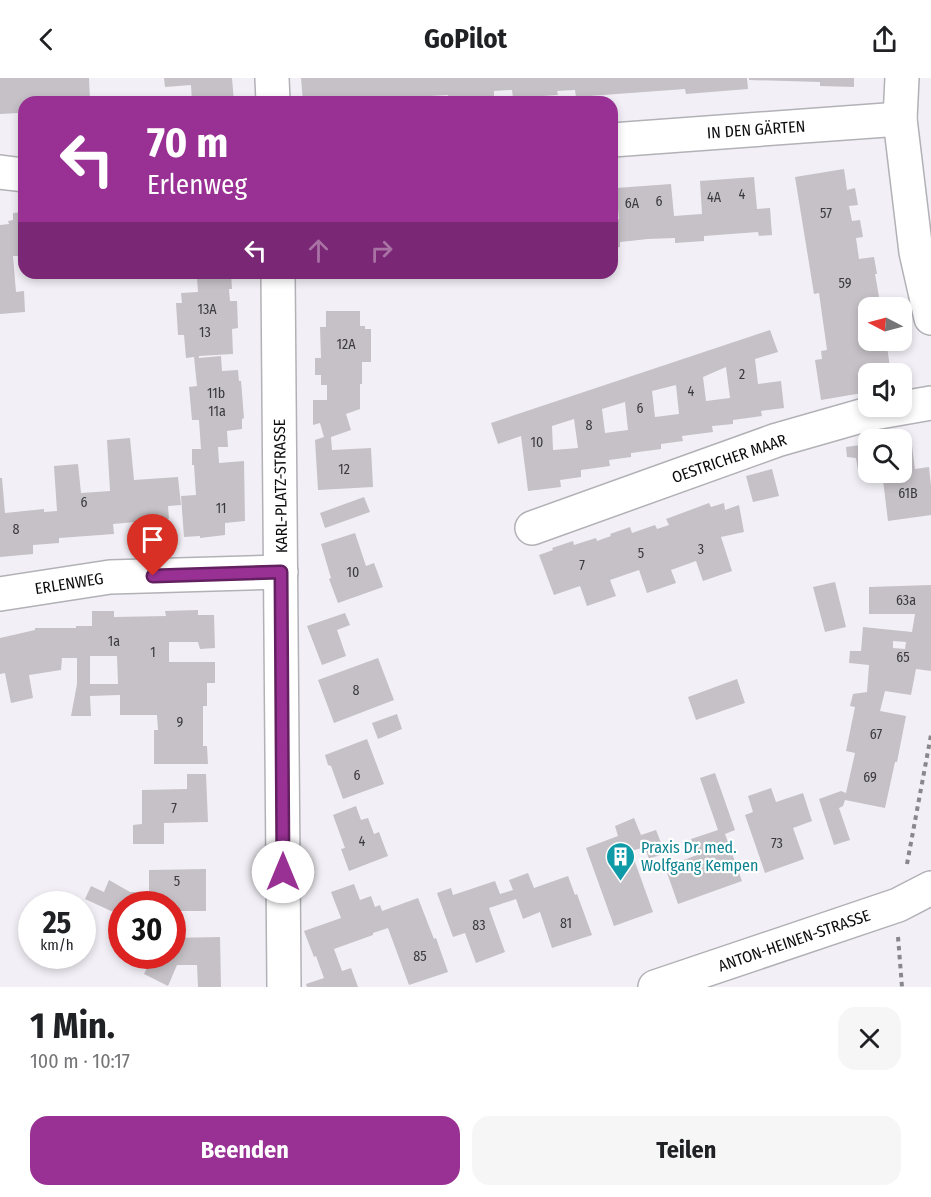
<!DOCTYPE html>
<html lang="de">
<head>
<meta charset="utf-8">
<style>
  body { margin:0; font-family:"Fira Sans Condensed",sans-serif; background:#f6f6f6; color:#202124; height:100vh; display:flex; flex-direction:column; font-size:22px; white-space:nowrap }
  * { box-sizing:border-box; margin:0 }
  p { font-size:20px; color:#757577 }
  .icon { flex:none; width:33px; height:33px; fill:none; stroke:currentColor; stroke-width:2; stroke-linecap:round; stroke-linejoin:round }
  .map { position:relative; height:909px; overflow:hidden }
  .details { display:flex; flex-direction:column; background:#fff; flex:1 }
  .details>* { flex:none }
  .hud { position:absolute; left:18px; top:18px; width:600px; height:183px; border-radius:18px; box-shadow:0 3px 9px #0003; background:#993194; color:#fff; overflow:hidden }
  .needle { width:39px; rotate:276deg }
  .buttons { position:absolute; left:858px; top:219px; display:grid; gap:12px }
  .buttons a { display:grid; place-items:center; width:54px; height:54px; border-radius:12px; background:#fff; box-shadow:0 3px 9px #0003; font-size:30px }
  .speed { position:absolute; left:18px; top:813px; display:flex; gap:12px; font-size:30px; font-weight:700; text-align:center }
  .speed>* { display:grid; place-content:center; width:78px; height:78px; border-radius:50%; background:#fff; box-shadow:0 3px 9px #0003; line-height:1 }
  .speed small { font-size:15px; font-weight:400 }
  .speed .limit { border:9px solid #d22; background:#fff; color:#111 }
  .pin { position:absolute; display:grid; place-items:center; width:51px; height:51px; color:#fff; margin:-62px -26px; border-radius:50% 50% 50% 0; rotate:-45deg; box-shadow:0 0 6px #0007 }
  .pin .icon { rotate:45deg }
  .me { position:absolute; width:66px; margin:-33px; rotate:0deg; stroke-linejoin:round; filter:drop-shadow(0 0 4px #0008) }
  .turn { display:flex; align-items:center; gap:21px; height:126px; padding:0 30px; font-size:27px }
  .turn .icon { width:78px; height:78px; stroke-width:2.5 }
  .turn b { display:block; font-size:42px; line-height:51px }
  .lanes { display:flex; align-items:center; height:57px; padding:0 30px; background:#0003; justify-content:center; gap:30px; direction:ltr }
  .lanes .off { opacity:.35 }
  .round { display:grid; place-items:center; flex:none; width:63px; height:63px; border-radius:18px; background:#f6f6f6 }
  .summary { display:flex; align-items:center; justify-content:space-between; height:102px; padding:0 30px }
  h1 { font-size:36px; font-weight:700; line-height:45px }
  .button { display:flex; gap:12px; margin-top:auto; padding:12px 30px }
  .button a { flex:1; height:69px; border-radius:18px; background:#993194; color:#fff; font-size:24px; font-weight:700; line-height:69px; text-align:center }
  .button a+a { background:#f6f6f6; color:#202124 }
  header { display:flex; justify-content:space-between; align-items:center; height:78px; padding:0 30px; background:#fff; font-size:27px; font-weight:700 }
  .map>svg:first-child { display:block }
  .building { fill:#c5c1c6; fill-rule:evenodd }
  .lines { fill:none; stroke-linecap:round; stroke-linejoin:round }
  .street-casing { stroke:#b2b1b6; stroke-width:36 }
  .path { stroke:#88878b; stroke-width:4; stroke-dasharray:4.5 4.5; stroke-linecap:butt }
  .street { stroke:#fff; stroke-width:33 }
  .route-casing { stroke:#632060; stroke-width:15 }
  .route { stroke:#993194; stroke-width:10 }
  .labels { text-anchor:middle; stroke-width:4.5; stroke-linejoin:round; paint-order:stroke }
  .number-label { font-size:14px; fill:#3a393c }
  .street-label { font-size:16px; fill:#0c0c0e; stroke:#fff }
  .culture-label { font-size:16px; fill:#0d838f; stroke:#fff; text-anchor:start }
</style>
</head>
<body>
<header><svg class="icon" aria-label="back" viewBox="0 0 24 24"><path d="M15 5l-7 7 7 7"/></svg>GoPilot<svg class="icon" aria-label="share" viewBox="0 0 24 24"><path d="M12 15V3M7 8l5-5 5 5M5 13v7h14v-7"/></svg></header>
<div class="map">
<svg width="931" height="909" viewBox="0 0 931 909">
  <rect width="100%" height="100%" fill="#f2f0f6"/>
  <g class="building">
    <path d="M 0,0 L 89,0 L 90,24 L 24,24 L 24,43 L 19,43 L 19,35 L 0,36 Z"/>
    <path d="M 164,0 L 232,0 L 234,24 L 192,24 L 191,7 L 165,9 Z"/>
    <path d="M 301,0 L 747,0 L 748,11 L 686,16 L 685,11 L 576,19 L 575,12 L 557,13 L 558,17 L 513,20 L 512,12 L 494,13 L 494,21 L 451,24 L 449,24 L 448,17 L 430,18 L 430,24 L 303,24 Z"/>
    <path d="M 749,0 L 854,0 L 854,9 L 820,8 L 820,4 L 749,2 Z"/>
    <path d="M 844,91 L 847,112 L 855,110 L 858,127 L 849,128 L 852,143 L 860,142 L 863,159 L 856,160 L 859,181 L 874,179 L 877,196 L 875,196 L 881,230 L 868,230 L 868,262 L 886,262 L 891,296 L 868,296 L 868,314 L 821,322 L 815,282 L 822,281 L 821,273 L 827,272 L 819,215 L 814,216 L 795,99 Z"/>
    <path d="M 754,99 L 757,131 L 770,130 L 772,157 L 759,158 L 758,154 L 704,158 L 704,163 L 675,165 L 675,160 L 648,161 L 620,164 L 620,169 L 612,170 L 612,141 L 619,141 L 616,110 L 671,106 L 674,138 L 702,136 L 700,103 Z"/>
    <path d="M 24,134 L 24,178 L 13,178 L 16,214 L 24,213 L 25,234 L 0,236 L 0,147 L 9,146 L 8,143 L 13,142 L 13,135 Z"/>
    <path d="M 200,195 L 231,195 L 232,211 L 229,211 L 230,223 L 237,223 L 238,250 L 232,251 L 233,276 L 199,278 L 199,280 L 221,278 L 222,293 L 238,292 L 239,303 L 241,303 L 244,340 L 242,341 L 242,351 L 227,353 L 228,369 L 218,369 L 219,385 L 244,383 L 245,443 L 225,445 L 225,457 L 200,460 L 200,458 L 184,459 L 181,418 L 196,417 L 194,387 L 192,387 L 192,371 L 201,371 L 199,342 L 192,342 L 189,309 L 197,308 L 194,279 L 186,280 L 184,257 L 178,257 L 176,225 L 182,225 L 181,215 L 198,214 L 197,200 L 200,200 Z"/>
    <path d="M 326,233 L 360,233 L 360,248 L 365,248 L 365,251 L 371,251 L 371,284 L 362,284 L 362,306 L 360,306 L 360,331 L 346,336 L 351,352 L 331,359 L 332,372 L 371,370 L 373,409 L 318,412 L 315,362 L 324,359 L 320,345 L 313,347 L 313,322 L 327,322 L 327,307 L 321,307 L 321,297 L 315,297 L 315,280 L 321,280 L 320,249 L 326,249 Z"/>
    <path d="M 770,252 L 778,274 L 755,281 L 758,306 L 781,303 L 784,330 L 761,333 L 762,338 L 733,342 L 733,346 L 712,348 L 713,354 L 682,358 L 683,363 L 661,366 L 661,371 L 631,375 L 631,379 L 609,382 L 610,388 L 581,392 L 581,399 L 560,402 L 561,409 L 528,413 L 521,358 L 498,366 L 491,345 ZM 726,289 L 730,320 L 706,323 L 703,299 ZM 676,307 L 679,336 L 655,339 L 652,313 ZM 625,324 L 628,352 L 605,355 L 602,331 ZM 574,341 L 578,370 L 553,372 L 552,348 Z"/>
    <path d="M 130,360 L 134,402 L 178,399 L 181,427 L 168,428 L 169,441 L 113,446 L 114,456 L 59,460 L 59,465 L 33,467 L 33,476 L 0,479 L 0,400 L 2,400 L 5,435 L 44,431 L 44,434 L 57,433 L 54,388 L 78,386 L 81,415 L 110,413 L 107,362 Z"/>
    <path d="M 911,360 L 915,391 L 929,389 L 931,408 L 931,437 L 888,443 L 882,394 L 902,394 L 902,362 Z"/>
    <path d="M 868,366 L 868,394 L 876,394 L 876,396 L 859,398 L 856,380 L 847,379 L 846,369 Z"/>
    <path d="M 772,391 L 779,418 L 753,424 L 746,398 Z"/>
    <path d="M 364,419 L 370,434 L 325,450 L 320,435 Z"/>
    <path d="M 709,425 L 711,429 L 724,425 L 725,432 L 739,427 L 744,454 L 721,459 L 732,493 L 703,503 L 696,483 L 671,492 L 676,505 L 647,515 L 639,492 L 610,502 L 616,518 L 587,528 L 580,508 L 554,517 L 539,477 L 553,472 L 552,470 L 573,463 L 574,467 L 596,460 L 597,463 L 611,458 L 610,456 L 630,449 L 632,455 L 655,447 L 657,451 L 669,447 L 666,441 Z"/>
    <path d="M 355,455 L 366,488 L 374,485 L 383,509 L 338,525 L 329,501 L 331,500 L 321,466 Z"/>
    <path d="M 835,504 L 846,549 L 825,554 L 813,509 Z"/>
    <path d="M 931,507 L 931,593 L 916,591 L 911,617 L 885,613 L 880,633 L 906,638 L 897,684 L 895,684 L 885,730 L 845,722 L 843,728 L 839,730 L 850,762 L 834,767 L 819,721 L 841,713 L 846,715 L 855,675 L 846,673 L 855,629 L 850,628 L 853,616 L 867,614 L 869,587 L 849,585 L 850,573 L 861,573 L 863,549 L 912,554 L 915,536 L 869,536 L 869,509 ZM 893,563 L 906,564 L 905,571 L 893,570 Z"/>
    <path d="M 198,532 L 198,537 L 214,537 L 215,570 L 200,571 L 198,564 L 169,564 L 169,584 L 215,584 L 215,605 L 207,605 L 207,628 L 203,628 L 203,668 L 207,668 L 208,686 L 154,686 L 154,652 L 158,652 L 157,637 L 120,637 L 120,617 L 90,618 L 91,638 L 71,638 L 77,606 L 77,580 L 62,580 L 61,592 L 29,597 L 33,620 L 11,625 L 5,595 L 0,596 L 0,560 L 35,552 L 35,550 L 76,550 L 76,548 L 92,548 L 92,533 L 114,533 L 114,539 L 166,538 L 165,533 ZM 90,578 L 117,578 L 118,606 L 90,606 Z"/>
    <path d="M 345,535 L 350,547 L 337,552 L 346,578 L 322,587 L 307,548 Z"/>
    <path d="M 378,580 L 394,622 L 334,645 L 318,602 Z"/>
    <path d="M 737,601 L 745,625 L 696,642 L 688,619 Z"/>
    <path d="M 397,636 L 402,651 L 378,661 L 372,645 Z"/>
    <path d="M 367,661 L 384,706 L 343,721 L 331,688 L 328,687 L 325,677 Z"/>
    <path d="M 715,695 L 735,752 L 725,756 L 742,803 L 678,826 L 665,789 L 697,777 L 691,761 L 718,752 L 700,700 Z"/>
    <path d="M 187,696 L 206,696 L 208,744 L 164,745 L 164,766 L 133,766 L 133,747 L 142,746 L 142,712 L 187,711 Z"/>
    <path d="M 771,710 L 776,724 L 803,715 L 812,743 L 793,750 L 804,781 L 765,795 L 745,737 L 753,734 L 748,718 Z"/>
    <path d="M 356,728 L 361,742 L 368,740 L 374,756 L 379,754 L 388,778 L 349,793 L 341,771 L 345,770 L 333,737 Z"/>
    <path d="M 634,740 L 641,757 L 656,752 L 665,775 L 649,781 L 645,769 L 631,773 L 653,834 L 614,848 L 586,770 L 618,758 L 615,748 Z"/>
    <path d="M 206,791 L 206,833 L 172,833 L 172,826 L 122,826 L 122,838 L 85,821 L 91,808 L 104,814 L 109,802 L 130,814 L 149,814 L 149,792 Z"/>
    <path d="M 528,795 L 534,810 L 568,798 L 575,817 L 577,816 L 592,857 L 552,870 L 540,834 L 523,841 L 516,821 L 489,830 L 505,874 L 476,885 L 465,855 L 453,859 L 437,815 L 451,810 L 453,817 L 495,803 L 500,816 L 513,812 L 509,802 Z"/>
    <path d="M 354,806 L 360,822 L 371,818 L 375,829 L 380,827 L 382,833 L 418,820 L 434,861 L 436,860 L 448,894 L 409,907 L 388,850 L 373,855 L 373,857 L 334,871 L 342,893 L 351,890 L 358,909 L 307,909 L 306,906 L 324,900 L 316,878 L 314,879 L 304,853 L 341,840 L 331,814 Z"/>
    <path d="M 220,859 L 221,909 L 198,909 L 197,887 L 177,887 L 168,908 L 144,896 L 153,878 L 172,878 L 172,860 Z"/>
  </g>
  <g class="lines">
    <defs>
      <g id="street">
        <path d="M 272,0 L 273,24"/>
        <path d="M 902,0 L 900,41 L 916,174 L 931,240"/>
        <path d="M 612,62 L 900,41"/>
        <path d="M 0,94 L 24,97"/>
        <path d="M 278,195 L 284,909"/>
        <path d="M 532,450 L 777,362 L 868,336 L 931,325"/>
        <path d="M 0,516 L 110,499 L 281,494"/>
        <path d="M 655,909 L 898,827 L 931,810"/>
      </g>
    </defs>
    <use href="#street" class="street-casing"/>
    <g class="path">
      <path d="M 907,786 L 931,657"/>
      <path d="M 898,859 L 902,909"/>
    </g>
    <use href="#street" class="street"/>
  </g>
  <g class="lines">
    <defs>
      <path id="route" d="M 153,498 L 281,494 L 283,794"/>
    </defs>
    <use href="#route" class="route-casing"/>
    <use href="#route" class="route"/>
  </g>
  <defs>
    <symbol id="building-pin" viewBox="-11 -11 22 30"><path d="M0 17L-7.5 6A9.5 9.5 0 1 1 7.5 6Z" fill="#0f9aa8" stroke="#fff"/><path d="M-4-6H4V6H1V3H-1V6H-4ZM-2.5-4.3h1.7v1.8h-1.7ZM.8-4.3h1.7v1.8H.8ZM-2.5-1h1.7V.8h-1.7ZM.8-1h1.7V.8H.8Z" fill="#fff"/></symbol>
  </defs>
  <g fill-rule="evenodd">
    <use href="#building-pin" x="604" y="762" width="33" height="45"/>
  </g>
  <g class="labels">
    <g class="number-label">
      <text x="742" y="121">4</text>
      <text x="714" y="124">4A</text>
      <text x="659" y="128">6</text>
      <text x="632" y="130">6A</text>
      <text x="826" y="140">57</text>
      <text x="845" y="210">59</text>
      <text x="207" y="236">13A</text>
      <text x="205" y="259">13</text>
      <text x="346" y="271">12A</text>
      <text x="742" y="301">2</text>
      <text x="691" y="318">4</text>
      <text x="216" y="320">11b</text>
      <text x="640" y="335">6</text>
      <text x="217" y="338">11a</text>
      <text x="589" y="352">8</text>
      <text x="537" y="369">10</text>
      <text x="344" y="396">12</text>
      <text x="908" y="420">61B</text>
      <text x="84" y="429">6</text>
      <text x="221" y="435">11</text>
      <text x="16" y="456">8</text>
      <text x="701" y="476">3</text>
      <text x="641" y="480">5</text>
      <text x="582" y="492">7</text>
      <text x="353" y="499">10</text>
      <text x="906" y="527">63a</text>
      <text x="114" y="568">1a</text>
      <text x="153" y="579">1</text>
      <text x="903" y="584">65</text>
      <text x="356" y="617">8</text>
      <text x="180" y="649">9</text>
      <text x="876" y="661">67</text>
      <text x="357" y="702">6</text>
      <text x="870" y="704">69</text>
      <text x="174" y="735">7</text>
      <text x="362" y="768">4</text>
      <text x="777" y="770">73</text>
      <text x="177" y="808">5</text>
      <text x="566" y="850">81</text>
      <text x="479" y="852">83</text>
      <text x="420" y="883">85</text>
    </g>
    <g class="street-label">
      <text transform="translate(756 51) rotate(-4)" y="6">IN DEN GÄRTEN</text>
      <text transform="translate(729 380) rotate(-19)" y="6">OESTRICHER MAAR</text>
      <text transform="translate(280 408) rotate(-91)" y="6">KARL-PLATZ-STRASSE</text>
      <text transform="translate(69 505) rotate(-9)" y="6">ERLENWEG</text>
      <text transform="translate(794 862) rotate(-19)" y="6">ANTON-HEINEN-STRASSE</text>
    </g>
    <g class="culture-label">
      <text x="641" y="775">Praxis Dr. med.<tspan x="641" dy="18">Wolfgang Kempen</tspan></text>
    </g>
  </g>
</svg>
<div class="buttons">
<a><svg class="needle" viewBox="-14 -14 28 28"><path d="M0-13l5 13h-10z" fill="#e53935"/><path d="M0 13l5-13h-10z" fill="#757577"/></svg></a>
<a><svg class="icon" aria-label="sound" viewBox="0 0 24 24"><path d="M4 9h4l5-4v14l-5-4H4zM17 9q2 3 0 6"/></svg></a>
<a><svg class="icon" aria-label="search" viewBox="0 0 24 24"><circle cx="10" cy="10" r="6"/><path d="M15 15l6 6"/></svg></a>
</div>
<div class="speed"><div>25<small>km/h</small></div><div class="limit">30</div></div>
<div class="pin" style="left:153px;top:498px;background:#d93025"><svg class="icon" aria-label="arrive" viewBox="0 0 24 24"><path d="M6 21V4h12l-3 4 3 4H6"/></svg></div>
<svg class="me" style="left:283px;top:794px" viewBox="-20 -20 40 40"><circle r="19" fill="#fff"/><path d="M0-13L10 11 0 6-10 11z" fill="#993194"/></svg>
<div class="hud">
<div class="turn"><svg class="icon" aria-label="left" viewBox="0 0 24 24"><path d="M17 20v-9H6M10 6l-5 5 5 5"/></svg><div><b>70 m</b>Erlenweg</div></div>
<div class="lanes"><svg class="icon" aria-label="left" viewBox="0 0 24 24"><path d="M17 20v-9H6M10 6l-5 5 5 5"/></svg><svg class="icon off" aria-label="ahead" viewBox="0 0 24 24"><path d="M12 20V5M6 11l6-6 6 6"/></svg><svg class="icon off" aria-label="right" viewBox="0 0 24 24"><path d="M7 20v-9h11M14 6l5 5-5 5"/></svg></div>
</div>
</div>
<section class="details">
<div class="summary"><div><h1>1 Min.</h1><p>100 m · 10:17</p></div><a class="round"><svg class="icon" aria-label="close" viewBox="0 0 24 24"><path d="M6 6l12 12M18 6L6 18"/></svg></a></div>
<div class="button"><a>Beenden</a><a>Teilen</a></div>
</section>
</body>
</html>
